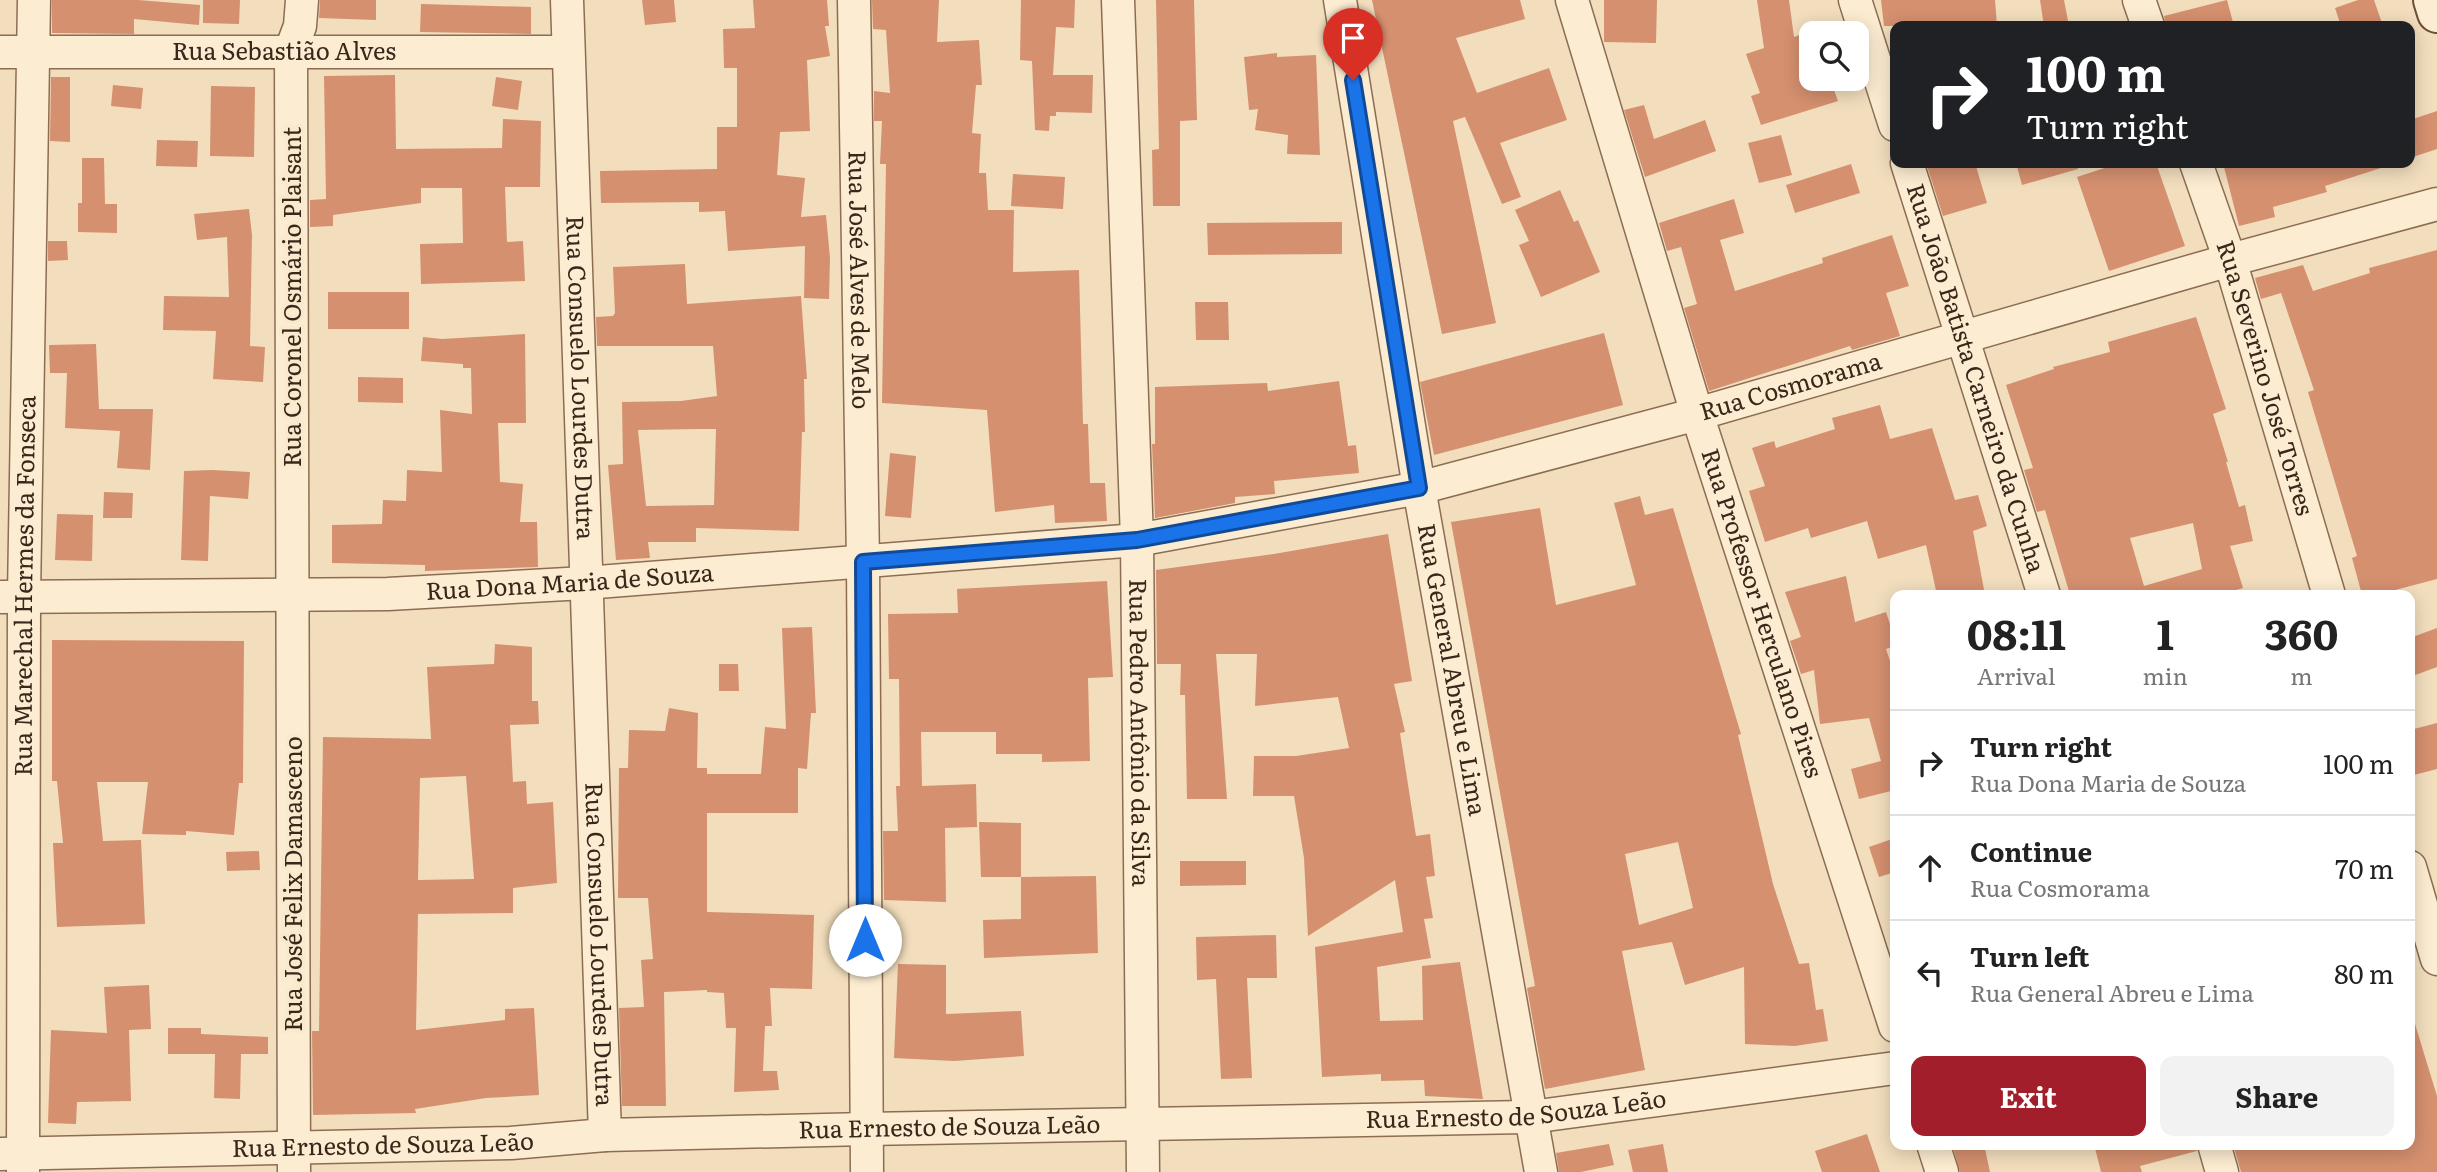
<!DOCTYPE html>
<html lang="en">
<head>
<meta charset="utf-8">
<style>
  body { margin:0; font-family:Literata,serif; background:#f2f2f2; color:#222; height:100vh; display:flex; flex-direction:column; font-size:26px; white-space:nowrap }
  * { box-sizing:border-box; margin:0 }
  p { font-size:23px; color:#767676 }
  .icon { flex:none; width:38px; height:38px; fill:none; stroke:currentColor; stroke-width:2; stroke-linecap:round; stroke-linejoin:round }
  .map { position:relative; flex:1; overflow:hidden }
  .sheet { position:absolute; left:1890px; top:590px; width:525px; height:560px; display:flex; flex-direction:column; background:#fff; border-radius:14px; box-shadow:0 4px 18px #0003 }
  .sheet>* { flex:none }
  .hud { position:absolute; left:1890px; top:21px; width:525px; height:147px; border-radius:14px; box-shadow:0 4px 18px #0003; background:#202124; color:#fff; overflow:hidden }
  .tools { position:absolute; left:1799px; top:21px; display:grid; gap:14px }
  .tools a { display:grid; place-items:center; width:70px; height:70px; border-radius:14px; background:#fff; box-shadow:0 4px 18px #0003; font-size:35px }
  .pin { position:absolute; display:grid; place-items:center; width:60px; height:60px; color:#fff; margin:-72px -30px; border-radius:50% 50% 50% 0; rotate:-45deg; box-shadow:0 0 7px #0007 }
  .pin .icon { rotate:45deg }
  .me { position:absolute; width:77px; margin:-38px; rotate:0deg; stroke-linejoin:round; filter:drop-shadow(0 0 5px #0008) }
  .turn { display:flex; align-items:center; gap:24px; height:147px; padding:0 21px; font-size:32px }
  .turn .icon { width:91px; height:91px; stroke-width:2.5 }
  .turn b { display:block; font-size:49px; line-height:60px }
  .eta { display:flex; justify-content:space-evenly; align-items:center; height:119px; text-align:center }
  .eta b { font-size:42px; font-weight:700; line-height:49px }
  .action { display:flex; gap:14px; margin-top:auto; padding:14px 21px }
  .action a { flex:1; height:80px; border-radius:14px; background:#a21e2a; color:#fff; font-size:28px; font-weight:700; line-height:80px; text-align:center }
  .action a+a { background:#f2f2f2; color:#222 }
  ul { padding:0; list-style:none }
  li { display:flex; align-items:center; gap:21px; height:105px; padding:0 21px; border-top:2px solid #e0e0e0 }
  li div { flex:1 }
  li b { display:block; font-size:26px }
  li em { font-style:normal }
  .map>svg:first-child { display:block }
  .building { fill:#d5906f; fill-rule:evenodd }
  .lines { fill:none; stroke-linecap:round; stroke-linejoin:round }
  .minor-casing { stroke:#8c6d54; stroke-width:35 }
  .secondary-casing { stroke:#6e4e38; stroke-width:42 }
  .minor { stroke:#fcecd1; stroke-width:32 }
  .secondary { stroke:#fcecd1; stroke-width:38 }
  .route-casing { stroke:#114b97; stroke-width:18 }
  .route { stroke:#1a73e8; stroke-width:12 }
  .labels { text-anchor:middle; stroke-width:7; stroke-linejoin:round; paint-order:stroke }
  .street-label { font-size:24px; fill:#3a271b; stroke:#f9e9cd }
</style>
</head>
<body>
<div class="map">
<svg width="2437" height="1172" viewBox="0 0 2437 1172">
  <rect width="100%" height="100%" fill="#f2debd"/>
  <g class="building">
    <path d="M 52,0 L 138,0 L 200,5 L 199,25 L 134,19 L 134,34 L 52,33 Z"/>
    <path d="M 203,0 L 240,0 L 239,24 L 203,23 Z"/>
    <path d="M 320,0 L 376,0 L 376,20 L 319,18 Z"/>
    <path d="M 642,0 L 674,0 L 676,22 L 645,25 Z"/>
    <path d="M 753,0 L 827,0 L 829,26 L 825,26 L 830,56 L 807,60 L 810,131 L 780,132 L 777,175 L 805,178 L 801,217 L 826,215 L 830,258 L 829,299 L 804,298 L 805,246 L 728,251 L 725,211 L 699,212 L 699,202 L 601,203 L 600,171 L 717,169 L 717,127 L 737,127 L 737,68 L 724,68 L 723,29 L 755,28 Z"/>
    <path d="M 872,0 L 939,0 L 937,42 L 979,40 L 982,85 L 976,85 L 972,133 L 981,134 L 979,173 L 986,173 L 988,210 L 1014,210 L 1013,272 L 1079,270 L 1083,424 L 1088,424 L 1090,483 L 1105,483 L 1107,521 L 1055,523 L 1054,505 L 995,512 L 987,410 L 882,403 L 886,164 L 880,164 L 882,121 L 874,121 L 874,91 L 890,93 L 886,30 L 873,29 Z"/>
    <path d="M 1021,0 L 1075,0 L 1074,28 L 1056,27 L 1053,75 L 1093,75 L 1092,113 L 1056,112 L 1056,116 L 1050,116 L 1049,131 L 1035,130 L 1032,61 L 1020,60 Z"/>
    <path d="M 1156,0 L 1194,0 L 1197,120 L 1180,121 L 1180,206 L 1153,206 L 1152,150 L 1159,149 Z"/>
    <path d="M 1372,0 L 1520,0 L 1525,19 L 1456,38 L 1477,93 L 1549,68 L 1567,120 L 1500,143 L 1521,197 L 1502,204 L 1465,117 L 1453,121 L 1496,323 L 1442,334 Z"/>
    <path d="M 1604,0 L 1657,0 L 1656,43 L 1604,42 Z"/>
    <path d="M 1757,0 L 1789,0 L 1794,37 L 1811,31 L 1811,79 L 1830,79 L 1838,101 L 1761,125 L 1751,96 L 1760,93 L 1746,54 L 1764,48 Z"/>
    <path d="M 1881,0 L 1995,0 L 1997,26 L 1884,26 Z"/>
    <path d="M 2040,0 L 2064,0 L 2069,26 L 2044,26 Z"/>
    <path d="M 2227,0 L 2234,26 L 2166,26 L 2164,16 Z"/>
    <path d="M 2358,0 L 2374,0 L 2383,26 L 2341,26 L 2335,8 Z"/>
    <path d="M 421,4 L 531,7 L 531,34 L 420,32 Z"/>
    <path d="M 1277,53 L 1277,57 L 1316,55 L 1320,155 L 1287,154 L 1288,135 L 1255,130 L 1258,109 L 1249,110 L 1244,57 Z"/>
    <path d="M 395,75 L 396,149 L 502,148 L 503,119 L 541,121 L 540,187 L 505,187 L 507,242 L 523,241 L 525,281 L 421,284 L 420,244 L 463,243 L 462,188 L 421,188 L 421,203 L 333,215 L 333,226 L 310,227 L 310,200 L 326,199 L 324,76 Z"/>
    <path d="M 51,77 L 70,77 L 70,142 L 50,141 Z"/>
    <path d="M 496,77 L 522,81 L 518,110 L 492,106 Z"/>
    <path d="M 113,85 L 143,88 L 141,109 L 111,106 Z"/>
    <path d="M 211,86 L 255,87 L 254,157 L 210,156 Z"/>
    <path d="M 1644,105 L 1654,139 L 1705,120 L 1716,151 L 1645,177 L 1624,110 Z"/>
    <path d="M 2437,111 L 2437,149 L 2410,158 L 2410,120 Z"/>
    <path d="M 1781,135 L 1792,175 L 1759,183 L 1748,143 Z"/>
    <path d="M 157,140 L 198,141 L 197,167 L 156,166 Z"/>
    <path d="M 82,158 L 104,158 L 105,204 L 117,204 L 117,233 L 78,232 L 78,203 L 82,203 Z"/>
    <path d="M 1926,163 L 1975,163 L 1987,203 L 1943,216 Z"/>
    <path d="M 2016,163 L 2077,163 L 2078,169 L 2022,185 Z"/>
    <path d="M 2120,163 L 2156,163 L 2185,246 L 2109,271 L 2077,177 Z"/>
    <path d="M 2223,163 L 2384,163 L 2384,167 L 2325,186 L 2327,192 L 2273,207 L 2275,217 L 2239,226 Z"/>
    <path d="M 1851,164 L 1860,193 L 1795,213 L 1786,185 Z"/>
    <path d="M 1013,174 L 1065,177 L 1063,209 L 1011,206 Z"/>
    <path d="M 1560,190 L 1574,222 L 1578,220 L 1600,272 L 1541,297 L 1519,245 L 1529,241 L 1515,210 Z"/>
    <path d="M 1734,199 L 1744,233 L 1720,240 L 1735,291 L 1823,263 L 1822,258 L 1892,235 L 1909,286 L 1886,293 L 1900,336 L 1852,350 L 1850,346 L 1709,391 L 1684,308 L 1697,304 L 1681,247 L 1667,251 L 1659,223 Z"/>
    <path d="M 249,209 L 252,235 L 250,346 L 265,347 L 263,382 L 213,379 L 216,331 L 163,330 L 164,296 L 229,297 L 227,237 L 197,240 L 194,214 Z"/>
    <path d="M 1342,222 L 1342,254 L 1208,255 L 1207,223 Z"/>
    <path d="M 48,241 L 67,241 L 68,260 L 48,261 Z"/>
    <path d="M 2437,250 L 2437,579 L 2376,595 L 2362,595 L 2352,558 L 2357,556 L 2308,392 L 2314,390 L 2281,293 L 2261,299 L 2255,278 L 2303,265 L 2313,291 L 2370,273 L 2369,268 Z"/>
    <path d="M 685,264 L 687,304 L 801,296 L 807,379 L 804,379 L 805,432 L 802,432 L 799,531 L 696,528 L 696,542 L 648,542 L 650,558 L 616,560 L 608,465 L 623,464 L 622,402 L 681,401 L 717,396 L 713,346 L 597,346 L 596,317 L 613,316 L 615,313 L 613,267 ZM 699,429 L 716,429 L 714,505 L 646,506 L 638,430 Z"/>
    <rect x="328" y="292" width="81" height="37"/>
    <path d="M 1195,302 L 1228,302 L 1229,340 L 1196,340 Z"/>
    <path d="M 2196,317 L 2226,409 L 2213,414 L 2228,462 L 2226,462 L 2239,507 L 2245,505 L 2253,541 L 2230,546 L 2243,588 L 2219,595 L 2070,595 L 2045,510 L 2037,512 L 2024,470 L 2033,468 L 2006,385 L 2054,369 L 2053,367 L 2110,352 L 2108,342 ZM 2193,523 L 2202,569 L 2144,586 L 2130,538 Z"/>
    <path d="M 1604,333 L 1623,405 L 1434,455 L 1420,382 Z"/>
    <path d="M 525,334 L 526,423 L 498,423 L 500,482 L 523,484 L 520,522 L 537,522 L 538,567 L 425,571 L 425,565 L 332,563 L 332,525 L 382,524 L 383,500 L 406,501 L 407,470 L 442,472 L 440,410 L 472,414 L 471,368 L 463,368 L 463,364 L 421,361 L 423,337 L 442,339 Z"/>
    <path d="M 96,344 L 99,409 L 153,409 L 150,470 L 117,468 L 120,431 L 65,428 L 67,373 L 50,373 L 49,345 Z"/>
    <path d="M 358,377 L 403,378 L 403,403 L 358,402 Z"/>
    <path d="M 1339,381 L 1348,446 L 1356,445 L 1359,473 L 1274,481 L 1275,494 L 1235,497 L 1235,503 L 1155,518 L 1152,444 L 1155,444 L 1155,387 L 1267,383 L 1268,391 Z"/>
    <path d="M 1880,405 L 1890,439 L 1932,428 L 1955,500 L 1978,495 L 1987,526 L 1973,531 L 1985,595 L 1937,595 L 1926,545 L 1878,559 L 1867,521 L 1811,538 L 1808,528 L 1765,542 L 1749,491 L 1765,486 L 1752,448 L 1774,441 L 1776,448 L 1835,429 L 1832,418 Z"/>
    <path d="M 890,453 L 916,456 L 911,518 L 885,516 Z"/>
    <path d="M 212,470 L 250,472 L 248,499 L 210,496 L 208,561 L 181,560 L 184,471 Z"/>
    <path d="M 104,492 L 133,493 L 132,518 L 103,518 Z"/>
    <path d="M 1640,496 L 1645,515 L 1673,508 L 1741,734 L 1738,735 L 1773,884 L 1799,964 L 1809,963 L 1816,1010 L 1823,1009 L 1828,1041 L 1795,1046 L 1745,1044 L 1744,967 L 1685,985 L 1672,942 L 1622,951 L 1645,1070 L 1545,1089 L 1527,988 L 1535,986 L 1451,522 L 1540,508 L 1556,605 L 1636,585 L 1614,503 ZM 1678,842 L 1693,908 L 1639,925 L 1625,854 Z"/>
    <path d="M 57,514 L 93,515 L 92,561 L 55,560 Z"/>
    <path d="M 1388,534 L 1412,681 L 1394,684 L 1405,732 L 1400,733 L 1416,836 L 1430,834 L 1435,876 L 1426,877 L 1433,918 L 1424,919 L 1431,958 L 1377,967 L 1380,1021 L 1423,1020 L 1422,966 L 1460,962 L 1483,1099 L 1425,1096 L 1424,1080 L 1381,1081 L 1381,1074 L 1322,1077 L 1315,947 L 1403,932 L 1395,880 L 1308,936 L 1304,858 L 1294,796 L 1253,796 L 1254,756 L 1296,756 L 1349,748 L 1338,697 L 1255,706 L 1257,654 L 1216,654 L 1227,799 L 1187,799 L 1185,695 L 1180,695 L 1181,664 L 1157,664 L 1156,570 L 1274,554 Z"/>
    <path d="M 1846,576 L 1855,622 L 1886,612 L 1895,640 L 1895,646 L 1886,649 L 1895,676 L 1895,790 L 1859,799 L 1851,769 L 1881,761 L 1869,718 L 1820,724 L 1814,670 L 1801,674 L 1790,641 L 1801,637 L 1785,592 Z"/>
    <path d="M 1107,581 L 1113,677 L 1088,678 L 1090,761 L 1042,762 L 1042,754 L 996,754 L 996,732 L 921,732 L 922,786 L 976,784 L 977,827 L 945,828 L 946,902 L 884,900 L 883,831 L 898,831 L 896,786 L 900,786 L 899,679 L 889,679 L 888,614 L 958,613 L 957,589 Z"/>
    <path d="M 812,627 L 816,713 L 811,713 L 807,769 L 798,768 L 798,813 L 707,813 L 707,912 L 814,915 L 812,989 L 770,988 L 772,1026 L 765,1026 L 763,1071 L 777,1071 L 779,1090 L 734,1092 L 736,1028 L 726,1028 L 724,993 L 707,992 L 707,990 L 664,992 L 666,1106 L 622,1106 L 619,1008 L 644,1007 L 641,960 L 653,959 L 648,898 L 618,898 L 619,768 L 628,768 L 629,730 L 665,731 L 669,708 L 698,713 L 697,768 L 707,768 L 707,774 L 761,774 L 765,727 L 786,729 L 782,628 Z"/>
    <path d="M 2437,628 L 2437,667 L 2410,677 L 2410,638 Z"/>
    <path d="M 52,640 L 244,641 L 243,783 L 239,783 L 234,835 L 186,831 L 186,835 L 142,834 L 148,782 L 97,782 L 103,841 L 141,840 L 145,924 L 57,927 L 53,843 L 63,843 L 57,781 L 52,781 Z"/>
    <path d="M 495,644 L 532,647 L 532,701 L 538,701 L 539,724 L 510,725 L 513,782 L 526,781 L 527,804 L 553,802 L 557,883 L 513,888 L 513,913 L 418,914 L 416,1030 L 505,1020 L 505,1009 L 534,1008 L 539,1095 L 486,1098 L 415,1109 L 416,1113 L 313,1115 L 312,1031 L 319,1031 L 323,737 L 431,739 L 427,667 L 494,664 ZM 466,776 L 474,879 L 418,880 L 420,778 Z"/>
    <path d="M 719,664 L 738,664 L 739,691 L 719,691 Z"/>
    <path d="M 2437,723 L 2437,769 L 2410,776 L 2410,730 Z"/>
    <path d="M 979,822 L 1021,823 L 1021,877 L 981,877 Z"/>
    <path d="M 1895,838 L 1895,872 L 1879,877 L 1869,847 Z"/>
    <path d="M 259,851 L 260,870 L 227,871 L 226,852 Z"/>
    <path d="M 1180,861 L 1246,861 L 1246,885 L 1180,886 Z"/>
    <path d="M 1096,876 L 1098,953 L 984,958 L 983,920 L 1021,919 L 1021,877 Z"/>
    <path d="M 1276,935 L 1277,978 L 1247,978 L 1252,1078 L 1221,1079 L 1216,979 L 1197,980 L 1196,937 Z"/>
    <path d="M 898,964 L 946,965 L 946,1014 L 1021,1011 L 1024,1056 L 954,1061 L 894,1058 Z"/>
    <path d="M 149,985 L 151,1029 L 129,1030 L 131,1101 L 77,1102 L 76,1124 L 48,1123 L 51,1030 L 107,1033 L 104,987 Z"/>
    <path d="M 2410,1024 L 2415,1024 L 2437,1096 L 2437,1172 L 2241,1172 L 2233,1144 L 2410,1144 Z"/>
    <path d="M 168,1028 L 201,1028 L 201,1034 L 268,1037 L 268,1054 L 241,1054 L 240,1099 L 214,1098 L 215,1054 L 168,1054 Z"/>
    <path d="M 1867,1134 L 1880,1172 L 1822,1172 L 1815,1151 Z"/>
    <path d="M 1609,1144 L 1614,1165 L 1581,1172 L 1559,1172 L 1556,1153 Z"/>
    <path d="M 1663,1144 L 1668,1172 L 1633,1172 L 1628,1150 Z"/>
    <path d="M 1952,1144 L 1984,1144 L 1990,1172 L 1960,1172 Z"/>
    <path d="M 2094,1144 L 2196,1144 L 2197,1151 L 2140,1166 L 2142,1172 L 2101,1172 Z"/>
  </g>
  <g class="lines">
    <defs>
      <g id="minor">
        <path id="s1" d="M 567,0 L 605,1135"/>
        <path id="s2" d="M 854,0 L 863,562 L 867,1172"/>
        <path id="s3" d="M 1118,0 L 1137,540 L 1143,1172"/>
        <path id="s4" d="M 1340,0 L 1419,488 L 1541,1172"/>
        <path id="s5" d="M 1572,0 L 1697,414 L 1895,1026"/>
        <path d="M 1855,0 L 1895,125"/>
        <path d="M 2139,0 L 2148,26"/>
        <path id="s6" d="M 0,52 L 566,52"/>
        <path id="s7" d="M 1907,163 L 2044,595"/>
        <path id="s8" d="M 2196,163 L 2230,260 L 2329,595"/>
        <path id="s9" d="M 0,597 L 388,594 L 585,583 L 1137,540 L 1419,488 L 1697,414 L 2230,260 L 2437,204"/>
        <path d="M 2410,867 L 2437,959"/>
        <path d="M 1933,1144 L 1942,1172"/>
        <path d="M 2214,1144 L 2222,1172"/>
        <path id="s10" d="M 0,1154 L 511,1143 L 605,1135 L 866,1129 L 1531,1117 L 1895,1068"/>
        <path id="s11" d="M 23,1172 L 24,596 L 34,0"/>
        <path d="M 294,1172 L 291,50 L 300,26 L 302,0"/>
      </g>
      <path id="secondary" d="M 2433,0 L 2437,13"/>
    </defs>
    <use href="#minor" class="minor-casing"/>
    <use href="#secondary" class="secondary-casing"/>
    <use href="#minor" class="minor"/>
    <use href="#secondary" class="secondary"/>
  </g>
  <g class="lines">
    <defs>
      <path id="route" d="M 865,940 L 863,562 L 1137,540 L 1419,488 L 1353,80"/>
    </defs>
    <use href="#route" class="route-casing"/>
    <use href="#route" class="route"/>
  </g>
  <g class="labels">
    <g class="street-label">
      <text dy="8" stroke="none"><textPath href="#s6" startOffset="284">Rua Sebastião Alves</textPath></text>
      <text dy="8" stroke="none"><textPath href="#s2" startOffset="280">Rua José Alves de Melo</textPath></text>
      <text transform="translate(293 297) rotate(-90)" y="8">Rua Coronel Osmário Plaisant</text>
      <text dy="8" stroke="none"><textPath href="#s8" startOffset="226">Rua Severino José Torres</textPath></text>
      <text dy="8" stroke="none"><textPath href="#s1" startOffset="378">Rua Consuelo Lourdes Dutra</textPath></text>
      <text dy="8" stroke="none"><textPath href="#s7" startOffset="226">Rua João Batista Carneiro da Cunha</textPath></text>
      <text dy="8" stroke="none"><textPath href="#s9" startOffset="1811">Rua Cosmorama</textPath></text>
      <text dy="8" stroke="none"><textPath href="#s9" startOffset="570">Rua Dona Maria de Souza</textPath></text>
      <text dy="8" stroke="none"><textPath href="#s11" startOffset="586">Rua Marechal Hermes da Fonseca</textPath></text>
      <text dy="8" stroke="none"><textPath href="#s5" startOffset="642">Rua Professor Herculano Pires</textPath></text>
      <text dy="8" stroke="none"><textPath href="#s4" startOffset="679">Rua General Abreu e Lima</textPath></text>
      <text dy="8" stroke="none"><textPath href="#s3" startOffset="733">Rua Pedro Antônio da Silva</textPath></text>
      <text transform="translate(294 884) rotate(-90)" y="8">Rua José Felix Damasceno</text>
      <text dy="8" stroke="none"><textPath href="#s1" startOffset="945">Rua Consuelo Lourdes Dutra</textPath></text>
      <text dy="8" stroke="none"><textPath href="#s10" startOffset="1517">Rua Ernesto de Souza Leão</textPath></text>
      <text dy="8" stroke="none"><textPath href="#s10" startOffset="950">Rua Ernesto de Souza Leão</textPath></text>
      <text dy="8" stroke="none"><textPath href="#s10" startOffset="383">Rua Ernesto de Souza Leão</textPath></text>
    </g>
  </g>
</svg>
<div class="tools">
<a><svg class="icon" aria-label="search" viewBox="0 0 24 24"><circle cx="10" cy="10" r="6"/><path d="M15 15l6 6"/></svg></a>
</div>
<div class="pin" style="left:1353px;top:80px;background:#d93025"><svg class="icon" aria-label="arrive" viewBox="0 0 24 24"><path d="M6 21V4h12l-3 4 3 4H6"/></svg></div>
<svg class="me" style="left:865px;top:940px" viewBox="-20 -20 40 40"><circle r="19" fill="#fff"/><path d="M0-13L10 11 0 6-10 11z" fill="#1a73e8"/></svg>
<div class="hud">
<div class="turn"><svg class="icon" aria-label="right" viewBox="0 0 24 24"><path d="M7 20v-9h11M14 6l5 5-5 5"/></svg><div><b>100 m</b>Turn right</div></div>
</div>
<section class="sheet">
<div class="eta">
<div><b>08:11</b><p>Arrival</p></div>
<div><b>1</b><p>min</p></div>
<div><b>360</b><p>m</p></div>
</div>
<ul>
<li><svg class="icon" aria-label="right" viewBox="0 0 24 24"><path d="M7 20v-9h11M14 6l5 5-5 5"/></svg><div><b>Turn right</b><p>Rua Dona Maria de Souza</p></div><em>100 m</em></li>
<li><svg class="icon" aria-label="ahead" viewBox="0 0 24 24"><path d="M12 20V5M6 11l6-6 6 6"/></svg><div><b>Continue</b><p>Rua Cosmorama</p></div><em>70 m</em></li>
<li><svg class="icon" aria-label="left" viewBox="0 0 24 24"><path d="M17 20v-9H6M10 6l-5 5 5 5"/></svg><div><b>Turn left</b><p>Rua General Abreu e Lima</p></div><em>80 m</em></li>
</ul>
<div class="action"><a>Exit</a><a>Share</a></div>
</section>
</div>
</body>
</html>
